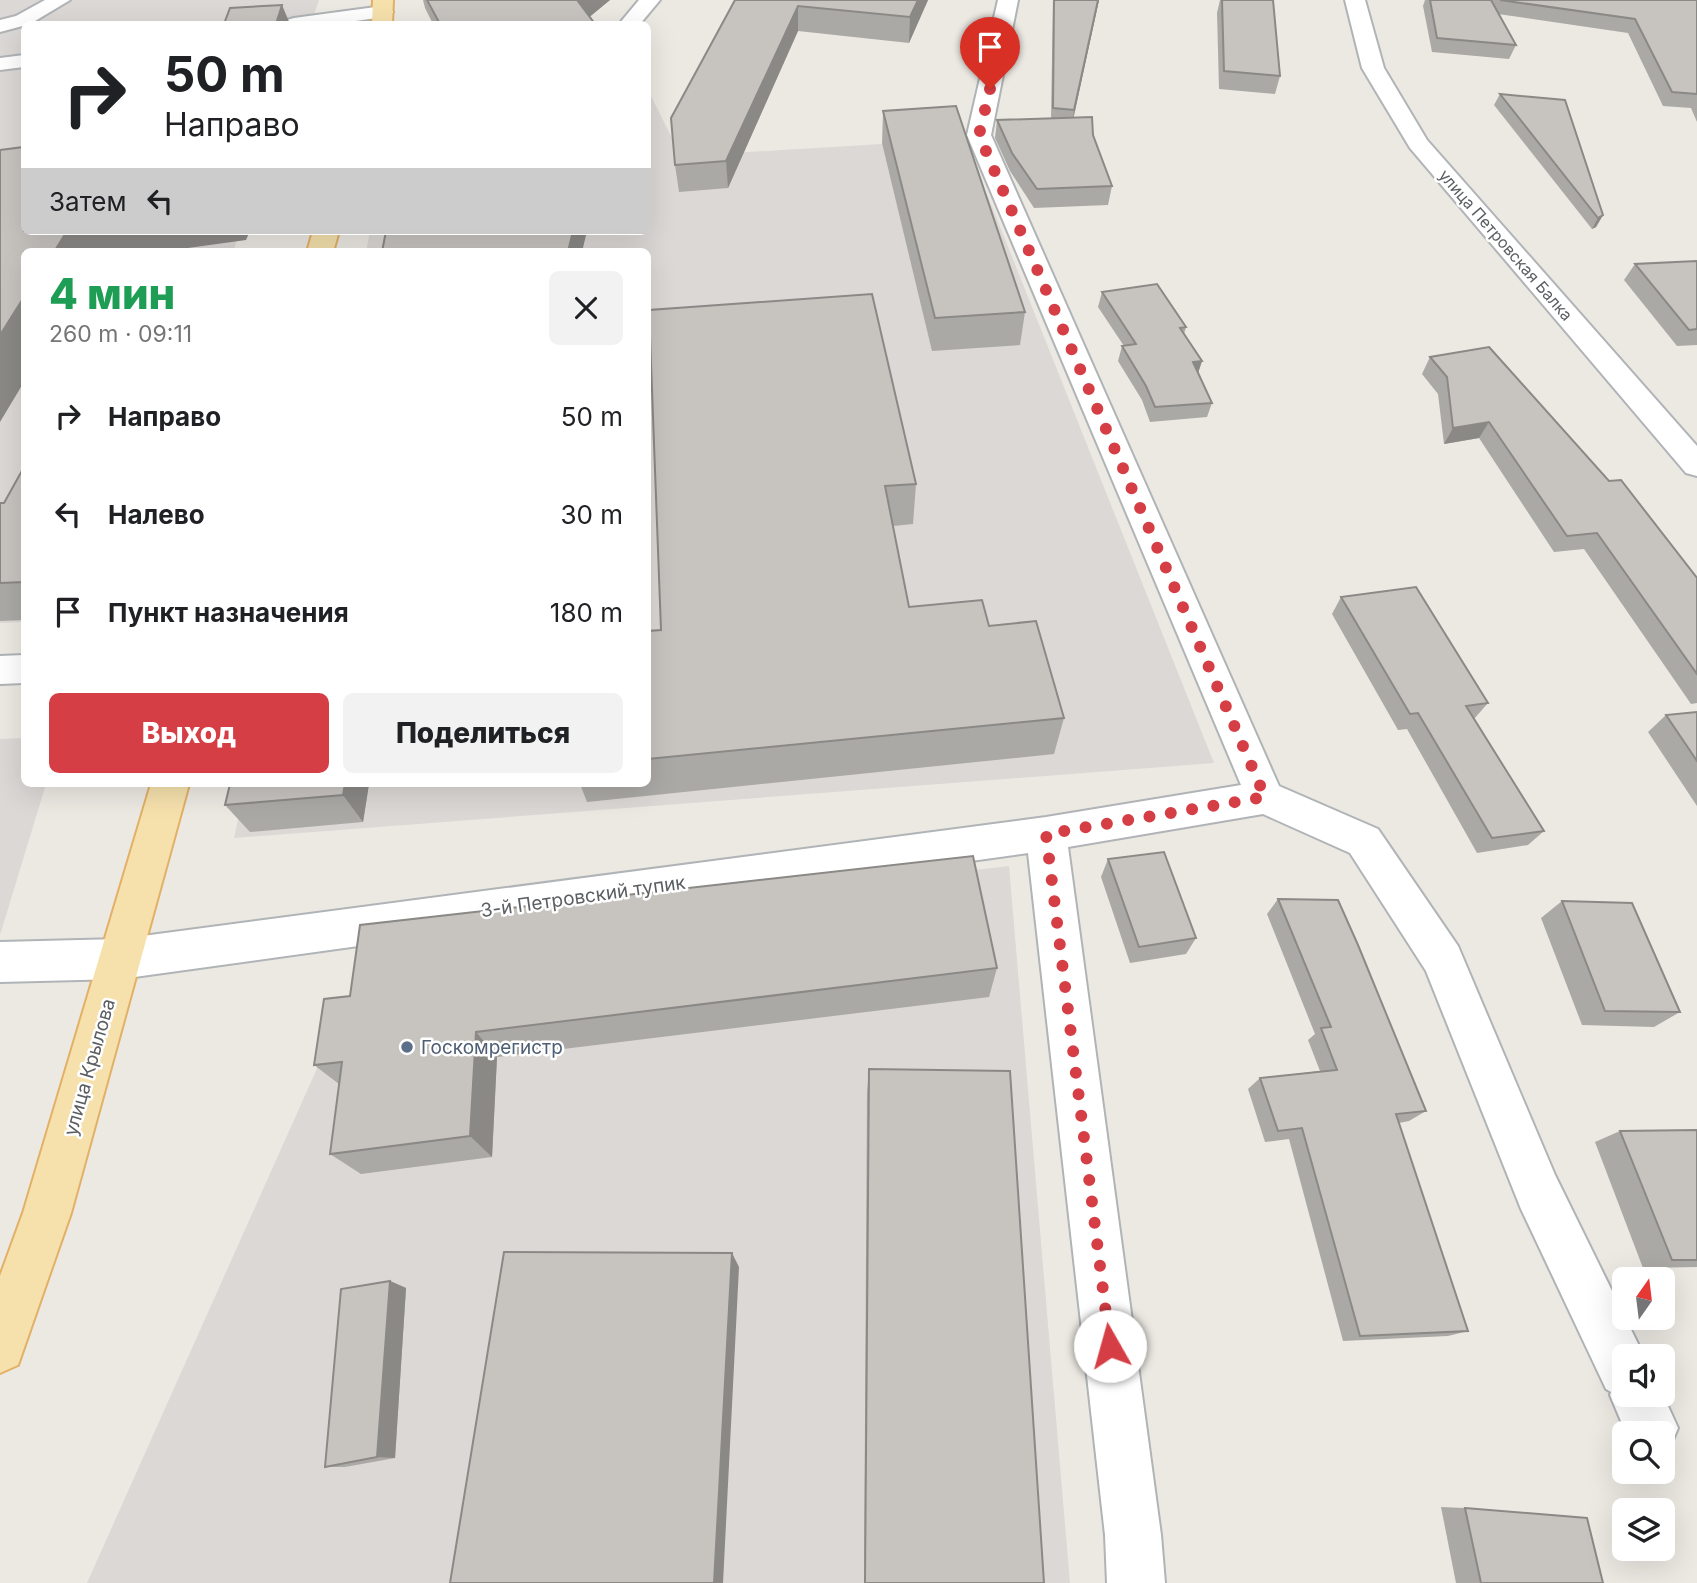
<!DOCTYPE html>
<html lang="ru">
<head>
<meta charset="utf-8">
<style>
  body { margin:0; font-family:Inter,sans-serif; background:#f2f2f2; color:#202124; height:100vh; display:flex; flex-direction:column; font-size:26px; white-space:nowrap }
  * { box-sizing:border-box; margin:0 }
  p { font-size:23px; color:#757577 }
  .icon { flex:none; width:38px; height:38px; fill:none; stroke:currentColor; stroke-width:2; stroke-linecap:round; stroke-linejoin:round }
  .map { position:relative; flex:1; overflow:hidden }
  .drawer { position:absolute; left:21px; top:248px; width:630px; height:539px; display:flex; flex-direction:column; background:#fff; border-radius:10px; box-shadow:0 7px 28px #0002 }
  .drawer>* { flex:none }
  .banner { position:absolute; left:21px; top:21px; width:630px; height:214px; border-radius:10px; box-shadow:0 7px 28px #0002; background:#fff; color:#202124; overflow:hidden }
  .needle { width:46px; rotate:14deg }
  .controls { position:absolute; left:1612px; top:1267px; display:grid; gap:14px }
  .controls a { display:grid; place-items:center; width:63px; height:63px; border-radius:10px; background:#fff; box-shadow:0 7px 28px #0002; font-size:35px }
  .pin { position:absolute; display:grid; place-items:center; width:60px; height:60px; color:#fff; margin:-72px -30px; border-radius:50% 50% 50% 0; rotate:-45deg; box-shadow:0 0 7px #0007 }
  .pin .icon { rotate:45deg }
  .me { position:absolute; width:77px; margin:-38px; rotate:353deg; stroke-linejoin:round; filter:drop-shadow(0 0 5px #0008) }
  .turn { display:flex; align-items:center; gap:24px; height:147px; padding:0 28px; font-size:32px }
  .turn .icon { width:91px; height:91px; stroke-width:2.5 }
  .turn b { display:block; font-size:49px; line-height:60px }
  .then { display:flex; align-items:center; height:66px; padding:0 28px; background:#0003; gap:14px; font-size:26px }
  .round { display:grid; place-items:center; flex:none; width:74px; height:74px; border-radius:10px; background:#f2f2f2 }
  .summary { display:flex; align-items:center; justify-content:space-between; height:119px; padding:0 28px }
  h1 { font-size:42px; font-weight:800; line-height:52px; color:#1e9e55 }
  .button { display:flex; gap:14px; margin-top:auto; padding:14px 28px }
  .button a { flex:1; height:80px; border-radius:10px; background:#d63e45; color:#fff; font-size:28px; font-weight:800; line-height:80px; text-align:center }
  .button a+a { background:#f2f2f2; color:#202124 }
  ul { padding:0; list-style:none }
  li { display:flex; align-items:center; gap:21px; height:98px; padding:0 28px }
  li div { flex:1 }
  li b { display:block; font-size:26px }
  li em { font-style:normal }
  .map>svg:first-child { display:block }
  .industrial { fill:#dbd8d5 }
  .lines { fill:none; stroke-linecap:round; stroke-linejoin:round }
  .minor-casing { stroke:#b0b4b7; stroke-width:4 }
  .major-casing { stroke:#e2b066; stroke-width:4 }
  .minor { fill:#fff; fill-rule:evenodd }
  .major { fill:#f6e1ad; fill-rule:evenodd }
  .wall { fill:#aba9a5 }
  .shaded-wall { fill:#8b8986 }
  .building { fill:#c7c4c0; stroke:#8b8986; stroke-width:2 }
  .route { stroke:#d63e45; stroke-width:12; stroke-dasharray:0 21.6 }
  .service-dot { fill:#5c6f8a; stroke:#fff; stroke-width:2.5 }
  .labels { text-anchor:middle; stroke-width:5; stroke-linejoin:round; paint-order:stroke }
  .far-street-label { font-size:16px; fill:#5b5f62; stroke:#fff }
  .street-label { font-size:19px; fill:#5b5f62; stroke:#fff }
  .service-label { font-size:19px; fill:#4e5e75; stroke:#fff; text-anchor:start }
</style>
</head>
<body>
<div class="map">
<svg width="1697" height="1583" viewBox="0 0 1697 1583">
  <rect width="100%" height="100%" fill="#ece9e3"/>
  <g class="industrial">
    <path d="M 0,0 L 319,0 L 311,24 L 24,24 L 24,231 L 240,231 L 233,252 L 24,252 L 24,622 L 0,623 Z"/>
    <path d="M 648,90 L 681,156 L 965,139 L 1214,763 L 234,838 L 246,784 L 648,784 L 648,252 L 366,252 L 370,231 L 648,231 Z"/>
    <path d="M 24,738 L 24,784 L 46,784 L 0,935 L 0,739 Z"/>
    <path d="M 1009,866 L 1070,1583 L 87,1583 L 374,941 Z"/>
  </g>
  <g class="lines">
    <defs>
      <g id="minor">
        <path d="M 45,0 L 70,0 L 30,24 L 0,32 L 0,20 L 16,16 Z"/>
        <path d="M 639,0 L 660,0 L 640,24 L 619,24 Z"/>
        <path d="M 998,0 L 1018,0 L 991,135 L 1279,786 L 1378,829 L 1458,946 L 1555,1175 L 1644,1356 L 1624,1356 L 1624,1395 L 1662,1393 L 1678,1428 L 1670,1447 L 1662,1450 L 1662,1433 L 1626,1433 L 1610,1395 L 1611,1392 L 1606,1389 L 1521,1209 L 1426,971 L 1350,853 L 1263,814 L 1068,847 L 1161,1535 L 1165,1583 L 1107,1583 L 1105,1535 L 1028,853 L 120,979 L 0,982 L 0,942 L 120,939 L 1046,817 L 1241,785 L 967,135 Z"/>
        <path d="M 1345,0 L 1365,0 L 1384,68 L 1427,140 L 1697,446 L 1697,476 L 1686,473 L 1410,148 L 1362,68 Z"/>
        <path d="M 383,6 L 390,8 L 393,12 L 390,16 L 335,24 L 284,24 L 287,20 L 294,18 Z"/>
        <path d="M 24,55 L 24,67 L 0,70 L 0,58 Z"/>
        <path d="M 24,655 L 24,683 L 0,684 L 0,656 Z"/>
      </g>
      <g id="major">
        <path d="M 373,0 L 393,0 L 392,24 L 372,24 Z"/>
        <path d="M 313,231 L 339,231 L 333,252 L 307,252 Z"/>
        <path d="M 151,784 L 189,784 L 71,1213 L 18,1365 L 0,1373 L 0,1276 L 23,1213 Z"/>
      </g>
    </defs>
    <use href="#minor" class="minor-casing"/>
    <use href="#major" class="major-casing"/>
    <use href="#minor" class="minor"/>
    <use href="#major" class="major"/>
  </g>
  <g class="wall">
    <path d="M 423,0 L 610,0 L 589,17 L 595,24 L 433,24 L 425,8 Z"/>
    <path d="M 735,0 L 928,0 L 909,43 L 798,31 L 728,188 L 679,192 L 675,165 Z"/>
    <path d="M 1053,0 L 1099,0 L 1073,118 L 1093,135 L 1112,186 L 1108,205 L 1034,208 L 1010,171 L 995,138 L 997,120 L 1051,118 Z"/>
    <path d="M 1220,0 L 1273,0 L 1280,76 L 1275,94 L 1219,89 L 1217,13 Z"/>
    <path d="M 1425,0 L 1697,0 L 1697,122 L 1691,108 L 1663,106 L 1628,33 L 1498,14 L 1516,45 L 1509,59 L 1432,52 L 1423,6 Z"/>
    <path d="M 1500,94 L 1603,215 L 1596,227 L 1592,229 L 1494,105 Z"/>
    <path d="M 883,111 L 1025,312 L 1020,345 L 932,351 L 882,143 Z"/>
    <path d="M 1697,261 L 1697,345 L 1677,346 L 1624,280 L 1635,264 Z"/>
    <path d="M 1102,292 L 1186,327 L 1184,334 L 1202,361 L 1198,373 L 1212,403 L 1207,417 L 1150,422 L 1142,400 L 1118,361 L 1122,346 L 1124,346 L 1098,307 Z"/>
    <path d="M 649,310 L 916,484 L 913,524 L 893,526 L 909,607 L 989,626 L 1064,718 L 1054,754 L 587,802 L 580,784 L 648,784 L 648,631 L 661,630 Z"/>
    <path d="M 1430,357 L 1697,578 L 1697,703 L 1691,704 L 1584,549 L 1554,552 L 1479,438 L 1444,444 L 1438,394 L 1422,374 Z"/>
    <path d="M 24,467 L 24,620 L 0,621 L 0,503 L 4,503 Z"/>
    <path d="M 1341,597 L 1488,703 L 1474,719 L 1544,831 L 1528,845 L 1477,853 L 1407,729 L 1398,730 L 1332,614 Z"/>
    <path d="M 1697,712 L 1697,806 L 1648,732 L 1666,715 Z"/>
    <path d="M 369,784 L 363,822 L 250,832 L 225,805 Z"/>
    <path d="M 1108,859 L 1196,938 L 1186,954 L 1130,963 L 1101,877 Z"/>
    <path d="M 1278,899 L 1426,1111 L 1409,1121 L 1399,1123 L 1468,1331 L 1448,1336 L 1343,1341 L 1289,1139 L 1265,1142 L 1248,1089 L 1260,1078 L 1320,1071 L 1308,1040 L 1315,1034 L 1267,914 Z"/>
    <path d="M 1562,901 L 1680,1012 L 1654,1027 L 1582,1025 L 1541,918 Z"/>
    <path d="M 997,968 L 989,997 L 497,1057 L 492,1157 L 361,1174 L 330,1154 L 339,1084 L 314,1065 L 324,999 Z"/>
    <path d="M 869,1069 L 1044,1583 L 864,1583 L 867,1093 Z"/>
    <path d="M 1697,1130 L 1697,1267 L 1643,1268 L 1595,1142 L 1620,1131 Z"/>
    <path d="M 390,1281 L 406,1288 L 395,1458 L 345,1467 L 325,1467 Z"/>
    <path d="M 1441,1507 L 1465,1508 L 1603,1583 L 1456,1583 Z"/>
  </g>
  <g class="shaded-wall">
    <path d="M 575,0 L 610,0 L 581,24 Z"/>
    <path d="M 918,0 L 928,0 L 909,43 L 910,17 Z"/>
    <path d="M 1098,0 L 1099,0 L 1072,125 L 1074,110 Z"/>
    <path d="M 282,5 L 290,24 L 276,24 Z"/>
    <path d="M 798,6 L 798,31 L 728,188 L 726,161 Z"/>
    <path d="M 1603,215 L 1596,227 L 1592,229 L 1598,218 Z"/>
    <path d="M 67,231 L 250,231 L 246,240 L 159,252 L 54,252 Z"/>
    <path d="M 573,231 L 587,231 L 582,252 L 568,252 Z"/>
    <path d="M 24,297 L 24,382 L 0,422 L 0,335 Z"/>
    <path d="M 1202,361 L 1197,376 L 1193,362 Z"/>
    <path d="M 1489,422 L 1479,438 L 1444,444 L 1453,428 Z"/>
    <path d="M 345,784 L 369,784 L 363,822 L 343,795 Z"/>
    <path d="M 476,1032 L 497,1057 L 492,1157 L 470,1136 Z"/>
    <path d="M 732,1253 L 739,1267 L 723,1583 L 714,1583 Z"/>
    <path d="M 390,1281 L 406,1288 L 395,1458 L 377,1457 Z"/>
  </g>
  <g class="building">
    <path d="M 427,0 L 577,0 L 595,24 L 440,24 Z"/>
    <path d="M 735,0 L 918,0 L 910,17 L 798,6 L 726,161 L 675,165 L 671,118 Z"/>
    <path d="M 1054,0 L 1098,0 L 1074,110 L 1053,108 Z"/>
    <path d="M 1222,0 L 1273,0 L 1280,76 L 1224,71 Z"/>
    <path d="M 1430,0 L 1491,0 L 1516,45 L 1437,38 Z"/>
    <path d="M 1500,0 L 1697,0 L 1697,94 L 1672,92 L 1635,19 Z"/>
    <path d="M 282,5 L 276,24 L 224,24 L 230,8 Z"/>
    <path d="M 1500,94 L 1565,100 L 1603,215 L 1598,218 Z"/>
    <path d="M 956,106 L 1025,312 L 935,318 L 883,111 Z"/>
    <path d="M 1092,117 L 1093,135 L 1112,186 L 1037,189 L 1012,153 L 997,120 Z"/>
    <path d="M 24,147 L 24,231 L 67,231 L 54,252 L 24,252 L 24,297 L 0,335 L 0,150 Z"/>
    <path d="M 386,231 L 573,231 L 568,252 L 382,252 Z"/>
    <path d="M 1697,261 L 1697,329 L 1689,330 L 1635,264 Z"/>
    <path d="M 1157,284 L 1186,327 L 1180,328 L 1202,361 L 1193,362 L 1212,403 L 1155,407 L 1146,386 L 1122,346 L 1136,344 L 1102,292 Z"/>
    <path d="M 872,294 L 916,484 L 885,486 L 909,607 L 982,600 L 989,626 L 1036,621 L 1064,718 L 648,759 L 648,631 L 661,630 L 649,310 Z"/>
    <path d="M 1489,347 L 1609,481 L 1621,480 L 1697,578 L 1697,674 L 1597,533 L 1567,536 L 1489,422 L 1453,428 L 1447,377 L 1430,357 Z"/>
    <path d="M 24,467 L 24,582 L 0,583 L 0,503 L 4,503 Z"/>
    <path d="M 1416,587 L 1488,703 L 1466,706 L 1544,831 L 1492,838 L 1418,713 L 1410,714 L 1341,597 Z"/>
    <path d="M 1697,712 L 1697,761 L 1666,715 Z"/>
    <path d="M 230,784 L 345,784 L 343,795 L 225,805 Z"/>
    <path d="M 1164,852 L 1196,938 L 1139,947 L 1108,859 Z"/>
    <path d="M 973,856 L 997,968 L 476,1032 L 470,1136 L 330,1154 L 342,1062 L 314,1065 L 324,999 L 350,996 L 360,925 Z"/>
    <path d="M 1278,899 L 1338,900 L 1358,945 L 1426,1111 L 1396,1114 L 1468,1331 L 1360,1336 L 1302,1128 L 1278,1131 L 1260,1078 L 1337,1070 L 1321,1028 L 1331,1027 Z"/>
    <path d="M 1562,901 L 1632,903 L 1680,1012 L 1605,1011 Z"/>
    <path d="M 869,1069 L 1010,1071 L 1044,1583 L 865,1583 Z"/>
    <path d="M 1697,1130 L 1697,1260 L 1672,1260 L 1620,1131 Z"/>
    <path d="M 504,1252 L 732,1253 L 714,1583 L 450,1583 Z"/>
    <path d="M 390,1281 L 377,1457 L 325,1467 L 341,1289 Z"/>
    <path d="M 1465,1508 L 1587,1518 L 1603,1583 L 1481,1583 Z"/>
  </g>
  <g class="lines">
    <path class="route" d="M 990,89 L 979,135 L 1265,797 L 1046,834 L 1110,1346"/>
  </g>
  <circle class="service-dot" cx="407" cy="1047" r="7"/>
  <g class="labels">
    <g class="far-street-label">
      <text transform="translate(1506 245) rotate(49)" y="6">улица Петровская Балка</text>
    </g>
    <g class="street-label">
      <text transform="translate(583 896) rotate(-8)" y="7">3-й Петровский тупик</text>
      <text transform="translate(89 1067) rotate(-74)" y="7">улица Крылова</text>
    </g>
    <g class="service-label">
      <text x="421" y="1054">Госкомрегистр</text>
    </g>
  </g>
</svg>
<div class="controls">
<a><svg class="needle" viewBox="-14 -14 28 28"><path d="M0-13l5 13h-10z" fill="#e53935"/><path d="M0 13l5-13h-10z" fill="#757577"/></svg></a>
<a><svg class="icon" aria-label="sound" viewBox="0 0 24 24"><path d="M4 9h4l5-4v14l-5-4H4zM17 9q2 3 0 6"/></svg></a>
<a><svg class="icon" aria-label="search" viewBox="0 0 24 24"><circle cx="10" cy="10" r="6"/><path d="M15 15l6 6"/></svg></a>
<a><svg class="icon" aria-label="layers" viewBox="0 0 24 24"><path d="M12 4l9 5-9 5-9-5zM3 14l9 5 9-5"/></svg></a>
</div>
<div class="pin" style="left:990px;top:89px;background:#d93025"><svg class="icon" aria-label="arrive" viewBox="0 0 24 24"><path d="M6 21V4h12l-3 4 3 4H6"/></svg></div>
<svg class="me" style="left:1110px;top:1346px" viewBox="-20 -20 40 40"><circle r="19" fill="#fff"/><path d="M0-13L10 11 0 6-10 11z" fill="#d63e45"/></svg>
<div class="banner">
<div class="turn"><svg class="icon" aria-label="right" viewBox="0 0 24 24"><path d="M7 20v-9h11M14 6l5 5-5 5"/></svg><div><b>50 m</b>Направо</div></div>
<div class="then">Затем<svg class="icon" aria-label="left" viewBox="0 0 24 24"><path d="M17 20v-9H6M10 6l-5 5 5 5"/></svg></div>
</div>
<section class="drawer">
<div class="summary"><div><h1>4 мин</h1><p>260 m · 09:11</p></div><a class="round"><svg class="icon" aria-label="close" viewBox="0 0 24 24"><path d="M6 6l12 12M18 6L6 18"/></svg></a></div>
<ul>
<li><svg class="icon" aria-label="right" viewBox="0 0 24 24"><path d="M7 20v-9h11M14 6l5 5-5 5"/></svg><div><b>Направо</b></div><em>50 m</em></li>
<li><svg class="icon" aria-label="left" viewBox="0 0 24 24"><path d="M17 20v-9H6M10 6l-5 5 5 5"/></svg><div><b>Налево</b></div><em>30 m</em></li>
<li><svg class="icon" aria-label="arrive" viewBox="0 0 24 24"><path d="M6 21V4h12l-3 4 3 4H6"/></svg><div><b>Пункт назначения</b></div><em>180 m</em></li>
</ul>
<div class="button"><a>Выход</a><a>Поделиться</a></div>
</section>
</div>
</body>
</html>
